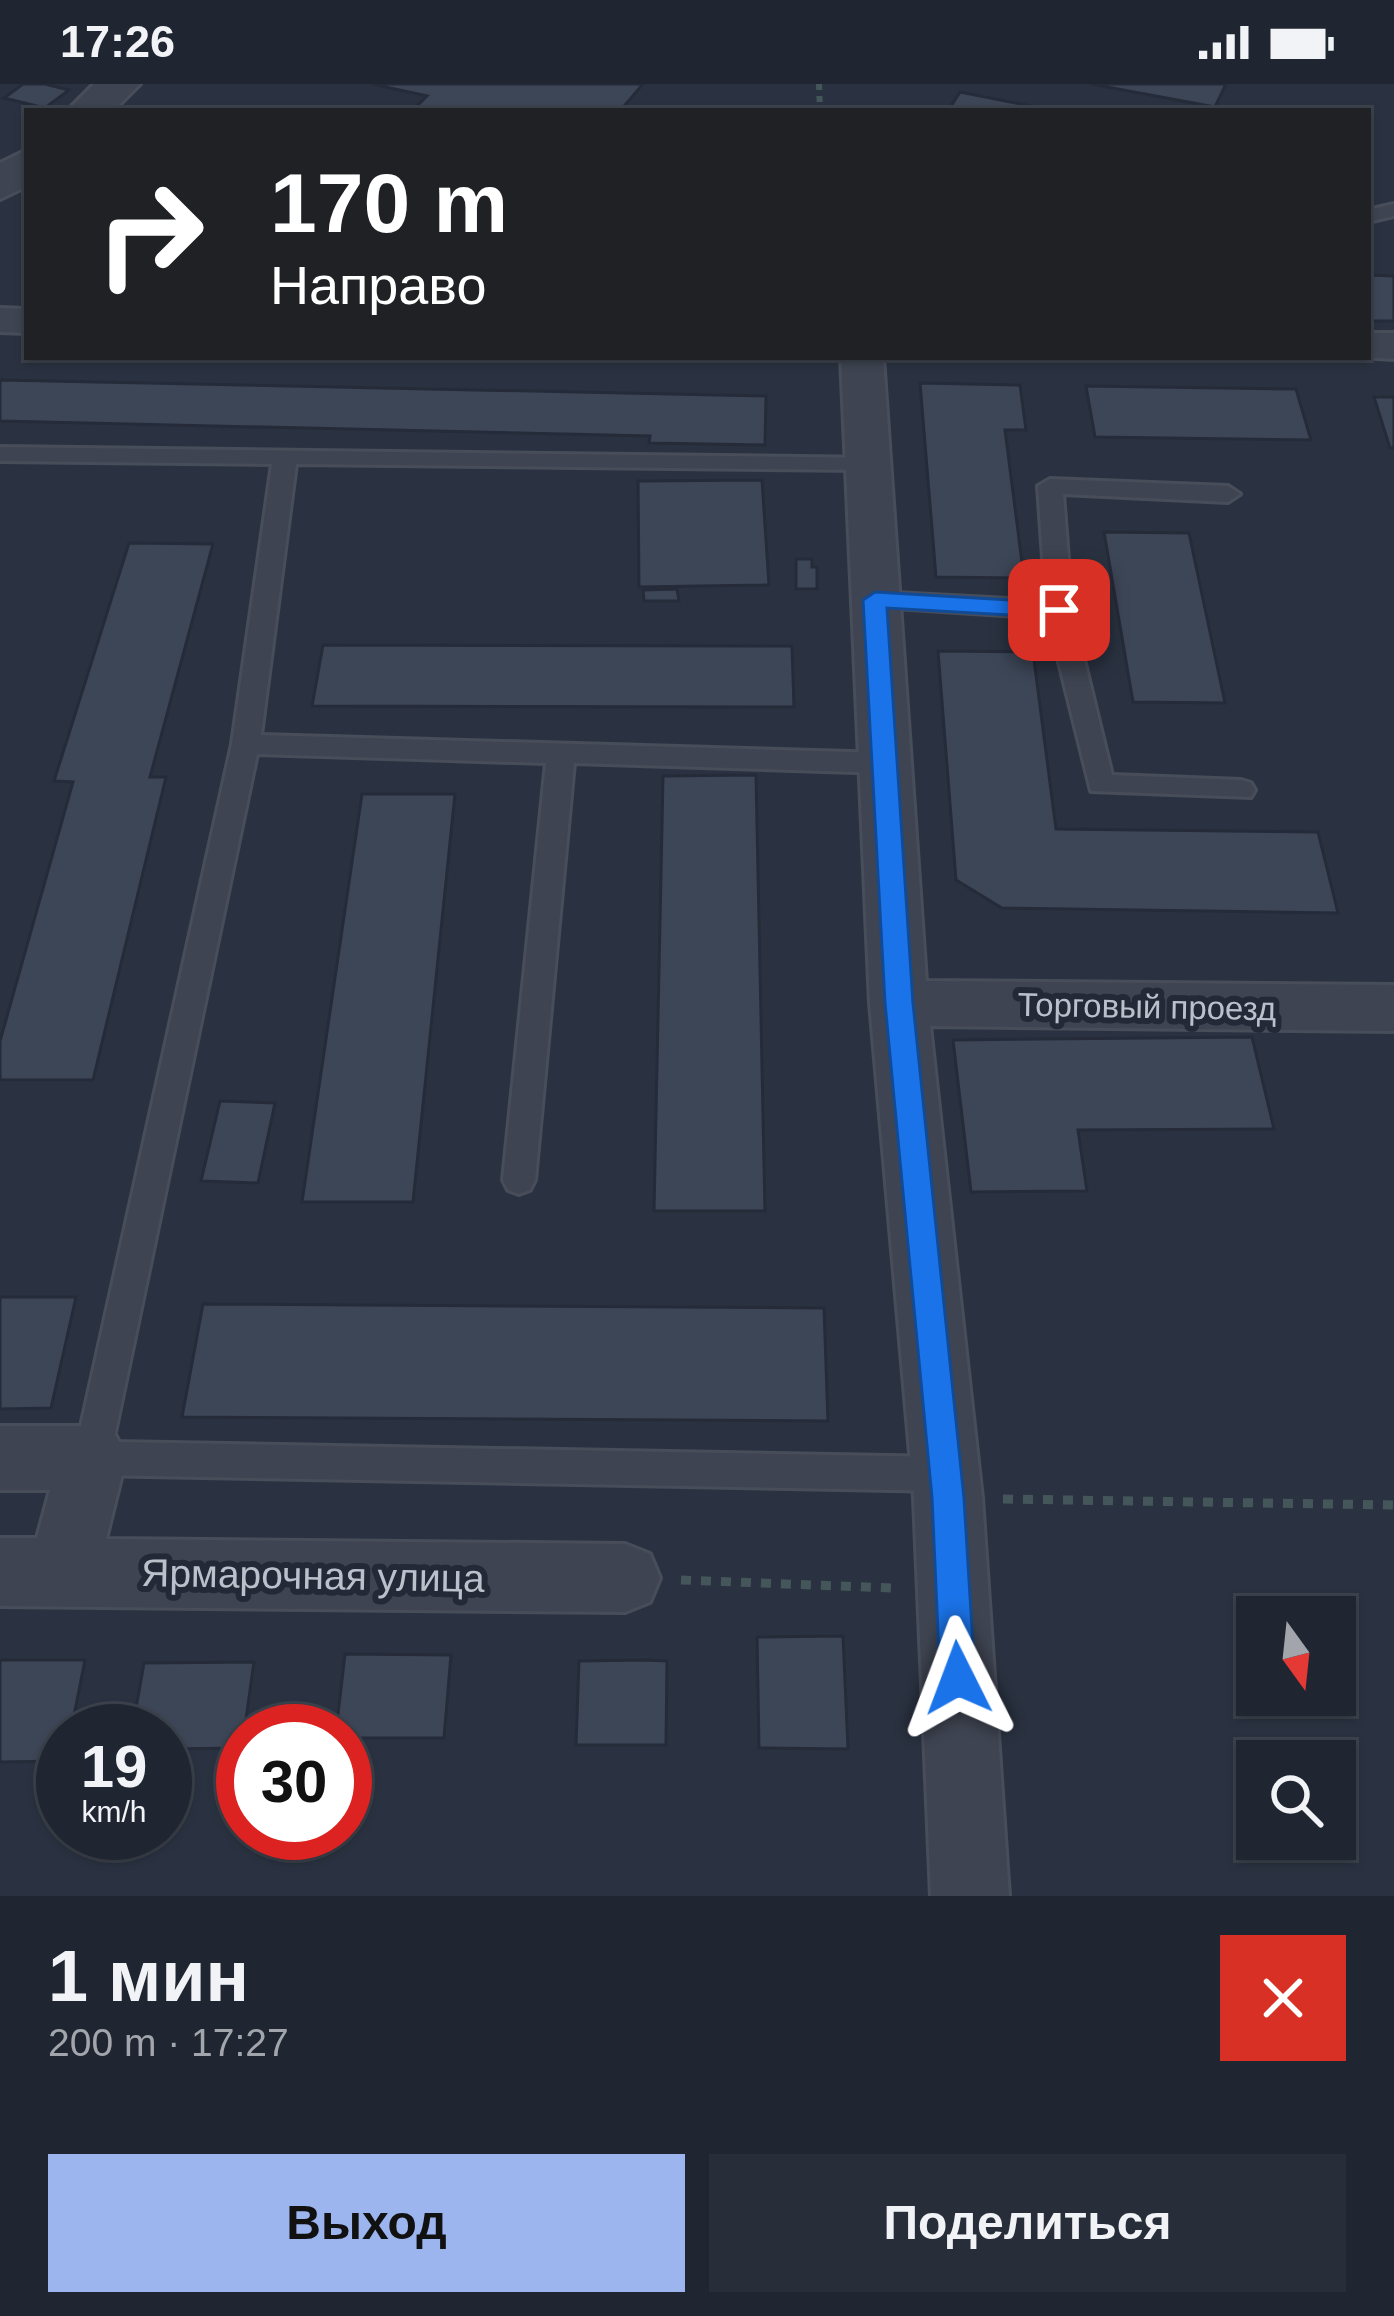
<!DOCTYPE html>
<html lang="ru">
<head>
<meta charset="utf-8">
<style>
  body { margin:0; font-family:Helvetica,sans-serif; background:#282e39; color:#f1f3f6; height:100vh; display:flex; flex-direction:column; font-size:45px; white-space:nowrap }
  * { box-sizing:border-box; margin:0 }
  p { font-size:39px; color:#a2a5ab }
  .icon { flex:none; width:66px; height:66px; fill:none; stroke:currentColor; stroke-width:2; stroke-linecap:round; stroke-linejoin:round }
  .map { position:relative; height:1812px; overflow:hidden }
  .sheet { display:flex; flex-direction:column; background:#202631; flex:1 }
  .sheet>* { flex:none }
  .banner { position:absolute; left:24px; top:24px; width:1347px; height:252px; border-radius:0px; box-shadow:0 3px 9px #0004,0 0 0 3px #3d434d; background:#202124; color:#fff; overflow:hidden }
  .needle { width:78px; rotate:165deg }
  .buttons { position:absolute; left:1236px; top:1512px; display:grid; gap:24px }
  .buttons a { display:grid; place-items:center; width:120px; height:120px; border-radius:0px; background:#202631; box-shadow:0 3px 9px #0004,0 0 0 3px #3d434d; font-size:60px }
  .speed { position:absolute; left:36px; top:1620px; display:flex; gap:24px; font-size:60px; font-weight:700; text-align:center }
  .speed>* { display:grid; place-content:center; width:156px; height:156px; border-radius:50%; background:#202631; box-shadow:0 3px 9px #0004,0 0 0 3px #3d434d; line-height:1 }
  .speed small { font-size:30px; font-weight:400 }
  .speed .limit { border:18px solid #d22; background:#fff; color:#111 }
  .pin { position:absolute; display:grid; place-items:center; width:102px; height:102px; color:#fff; margin:-51px; border-radius:24px; box-shadow:0 6px 18px #0006 }
  .me { position:absolute; width:132px; margin:-66px; rotate:357deg; stroke-linejoin:round; filter:drop-shadow(0 0 9px #0008) }
  .turn { display:flex; align-items:center; gap:42px; height:252px; padding:0 48px; font-size:54px }
  .turn .icon { width:156px; height:156px; stroke-width:2.5 }
  .turn b { display:block; font-size:84px; line-height:102px }
  .round { display:grid; place-items:center; flex:none; width:126px; height:126px; border-radius:0px; background:#282e39 }
  .overview { display:flex; align-items:center; justify-content:space-between; height:204px; padding:0 48px }
  h1 { font-size:72px; font-weight:800; line-height:90px }
  .action { display:flex; gap:24px; margin-top:auto; padding:24px 48px }
  .action a { flex:1; height:138px; border-radius:0px; background:#9db5ef; color:#111; font-size:48px; font-weight:800; line-height:138px; text-align:center }
  .action a+a { background:#282e39; color:#f1f3f6 }
  .status { display:flex; justify-content:space-between; align-items:center; height:84px; padding:0 60px; background:#202631; direction:ltr }
  .status svg { height:33px; fill:currentColor }
  .map>svg:first-child { display:block }
  .building { fill:#3d4657; stroke:#252b39; stroke-width:3 }
  .lines { fill:none; stroke-linecap:round; stroke-linejoin:round }
  .service-casing { stroke:#484d5a; stroke-width:6 }
  .minor-casing { stroke:#484d5a; stroke-width:6 }
  .tertiary-casing { stroke:#484d5a; stroke-width:6 }
  .path-far1 { stroke:#45565a; stroke-width:6; stroke-dasharray:6 6; stroke-linecap:butt }
  .path { stroke:#45565a; stroke-width:9; stroke-dasharray:10 10; stroke-linecap:butt }
  .service { fill:#3e4451; fill-rule:evenodd }
  .minor { fill:#3e4451; fill-rule:evenodd }
  .tertiary { fill:#3e4451; fill-rule:evenodd }
  .route { fill:#1a73e8; stroke:#114b97; stroke-width:3 }
  .labels { text-anchor:middle; stroke-width:12; stroke-linejoin:round; paint-order:stroke }
  .street-label { font-size:33px; fill:#bbc0cb; stroke:#232937 }
  .near-street-label { font-size:39px; fill:#bbc0cb; stroke:#232937 }
</style>
</head>
<body>
<div class="status"><b>17:26</b><svg viewBox="0 0 49 12"><path d="M0 12V9h3v3zM5 12V6h3v6zM10 12V3h3v9zM15 12V0h3v12zM26 1h20v11H26zM47 4h2v5h-2z"/></svg></div>
<div class="map">
<svg width="1394" height="1812" viewBox="0 0 1394 1812">
  <rect width="100%" height="100%" fill="#2a3241"/>
  <g class="building">
    <path d="M 23,0 L 45,0 L 69,6 L 45,24 L 4,14 Z"/>
    <path d="M 372,0 L 643,0 L 620,27 L 428,27 L 415,24 L 427,12 Z"/>
    <path d="M 1091,0 L 1226,0 L 1215,23 Z"/>
    <path d="M 960,8 L 1056,27 L 948,27 Z"/>
    <path d="M 1368,191 L 1394,192 L 1394,237 L 1368,237 Z"/>
    <path d="M 0,296 L 766,312 L 765,361 L 649,359 L 650,352 L 0,337 Z"/>
    <path d="M 920,299 L 1020,301 L 1026,346 L 1005,346 L 1024,494 L 936,493 Z"/>
    <path d="M 1086,302 L 1296,305 L 1311,356 L 1095,353 Z"/>
    <path d="M 1374,313 L 1394,313 L 1394,364 L 1390,364 Z"/>
    <path d="M 762,396 L 769,501 L 639,503 L 638,397 Z"/>
    <path d="M 1104,448 L 1189,449 L 1225,619 L 1133,618 Z"/>
    <path d="M 129,459 L 213,460 L 150,693 L 166,693 L 93,996 L 0,996 L 0,957 L 73,698 L 54,697 Z"/>
    <path d="M 796,475 L 812,475 L 812,483 L 817,483 L 817,505 L 796,505 Z"/>
    <path d="M 677,505 L 679,517 L 644,517 L 643,506 Z"/>
    <path d="M 323,561 L 792,562 L 794,623 L 312,622 Z"/>
    <path d="M 938,567 L 1033,568 L 1056,745 L 1318,748 L 1338,829 L 1002,824 L 956,796 Z"/>
    <path d="M 756,691 L 765,1127 L 654,1127 L 663,692 Z"/>
    <path d="M 362,710 L 455,710 L 413,1118 L 302,1118 Z"/>
    <path d="M 1252,953 L 1274,1045 L 1078,1046 L 1087,1107 L 971,1108 L 953,956 Z"/>
    <path d="M 220,1017 L 275,1019 L 258,1099 L 201,1097 Z"/>
    <path d="M 0,1213 L 76,1213 L 51,1324 L 0,1325 Z"/>
    <path d="M 203,1220 L 824,1224 L 828,1337 L 182,1333 Z"/>
    <path d="M 843,1552 L 848,1665 L 759,1664 L 757,1553 Z"/>
    <path d="M 345,1570 L 451,1571 L 444,1654 L 345,1654 L 345,1647 L 336,1647 Z"/>
    <path d="M 0,1576 L 85,1576 L 71,1647 L 63,1647 L 63,1677 L 0,1678 Z"/>
    <path d="M 644,1576 L 667,1577 L 666,1661 L 576,1661 L 579,1577 Z"/>
    <path d="M 254,1578 L 242,1664 L 165,1665 L 165,1647 L 132,1647 L 144,1579 Z"/>
  </g>
  <g class="lines">
    <defs>
      <g id="service">
        <path d="M 1394,120 L 1394,132 L 1368,138 L 1368,126 Z"/>
        <path d="M 0,363 L 874,374 L 878,379 L 866,386 L 296,380 L 261,651 L 886,669 L 900,679 L 886,689 L 574,679 L 535,1096 L 530,1106 L 519,1110 L 508,1106 L 503,1096 L 546,679 L 257,670 L 113,1358 L 945,1373 L 958,1378 L 963,1390 L 958,1402 L 945,1407 L 92,1391 L 79,1386 L 74,1374 L 232,660 L 272,380 L 0,377 Z"/>
        <path d="M 1050,395 L 1228,402 L 1240,410 L 1228,418 L 1063,410 L 1072,526 L 1112,691 L 1241,696 L 1251,699 L 1255,706 L 1251,713 L 1091,707 L 1048,534 L 866,522 L 862,516 L 875,508 L 1046,517 L 1038,402 Z"/>
      </g>
      <g id="minor">
        <path d="M 0,224 L 27,225 L 27,249 L 0,248 Z"/>
        <path d="M 1368,249 L 1394,249 L 1394,275 L 1361,273 L 1368,273 Z"/>
        <path d="M 841,273 L 883,273 L 926,897 L 1394,901 L 1394,947 L 930,942 L 982,1414 L 1009,1812 L 931,1812 L 914,1414 L 870,919 Z"/>
        <path d="M 0,1342 L 92,1342 L 116,1352 L 126,1374 L 106,1455 L 625,1460 L 650,1470 L 660,1494 L 650,1518 L 625,1528 L 0,1522 L 0,1454 L 37,1454 L 50,1406 L 0,1406 Z"/>
      </g>
      <g id="tertiary">
        <path d="M 94,0 L 140,0 L 113,27 L 67,27 Z"/>
        <path d="M 27,66 L 27,102 L 0,115 L 0,79 Z"/>
      </g>
    </defs>
    <use href="#service" class="service-casing"/>
    <use href="#minor" class="minor-casing"/>
    <use href="#tertiary" class="tertiary-casing"/>
    <path class="path-far1" d="M 819,0 L 820,27"/>
    <g class="path">
      <path d="M 1003,1415 L 1394,1421"/>
      <path d="M 681,1496 L 894,1504"/>
    </g>
    <use href="#service" class="service"/>
    <use href="#minor" class="minor"/>
    <use href="#tertiary" class="tertiary"/>
  </g>
  <path class="route" d="M 875,508 L 1059,519 L 1071,526 L 1059,534 L 887,524 L 913,919 L 964,1414 L 975,1594 L 970,1606 L 958,1611 L 946,1606 L 940,1594 L 932,1414 L 885,919 L 863,516 Z"/>
  <g class="labels">
    <g class="street-label">
      <text transform="translate(1147 922) rotate(1)" y="12">Торговый проезд</text>
    </g>
    <g class="near-street-label">
      <text transform="translate(313 1491) rotate(1)" y="14">Ярмарочная улица</text>
    </g>
  </g>
</svg>
<div class="buttons">
<a><svg class="needle" viewBox="-14 -14 28 28"><path d="M0-13l5 13h-10z" fill="#e53935"/><path d="M0 13l5-13h-10z" fill="#a2a5ab"/></svg></a>
<a><svg class="icon" aria-label="search" viewBox="0 0 24 24"><circle cx="10" cy="10" r="6"/><path d="M15 15l6 6"/></svg></a>
</div>
<div class="speed"><div>19<small>km/h</small></div><div class="limit">30</div></div>
<div class="pin" style="left:1059px;top:526px;background:#d93025"><svg class="icon" aria-label="arrive" viewBox="0 0 24 24"><path d="M6 21V4h12l-3 4 3 4H6"/></svg></div>
<svg class="me" style="left:958px;top:1594px" viewBox="-20 -20 40 40"><path d="M0-17L14 15 0 8-14 15z" fill="#1a73e8" stroke="#fff" stroke-width="4"/></svg>
<div class="banner">
<div class="turn"><svg class="icon" aria-label="right" viewBox="0 0 24 24"><path d="M7 20v-9h11M14 6l5 5-5 5"/></svg><div><b>170 m</b>Направо</div></div>
</div>
</div>
<section class="sheet">
<div class="overview"><div><h1>1 мин</h1><p>200 m · 17:27</p></div><a class="round" style="background:#d93025;color:#fff"><svg class="icon" aria-label="close" viewBox="0 0 24 24"><path d="M6 6l12 12M18 6L6 18"/></svg></a></div>
<div class="action"><a>Выход</a><a>Поделиться</a></div>
</section>
</body>
</html>
